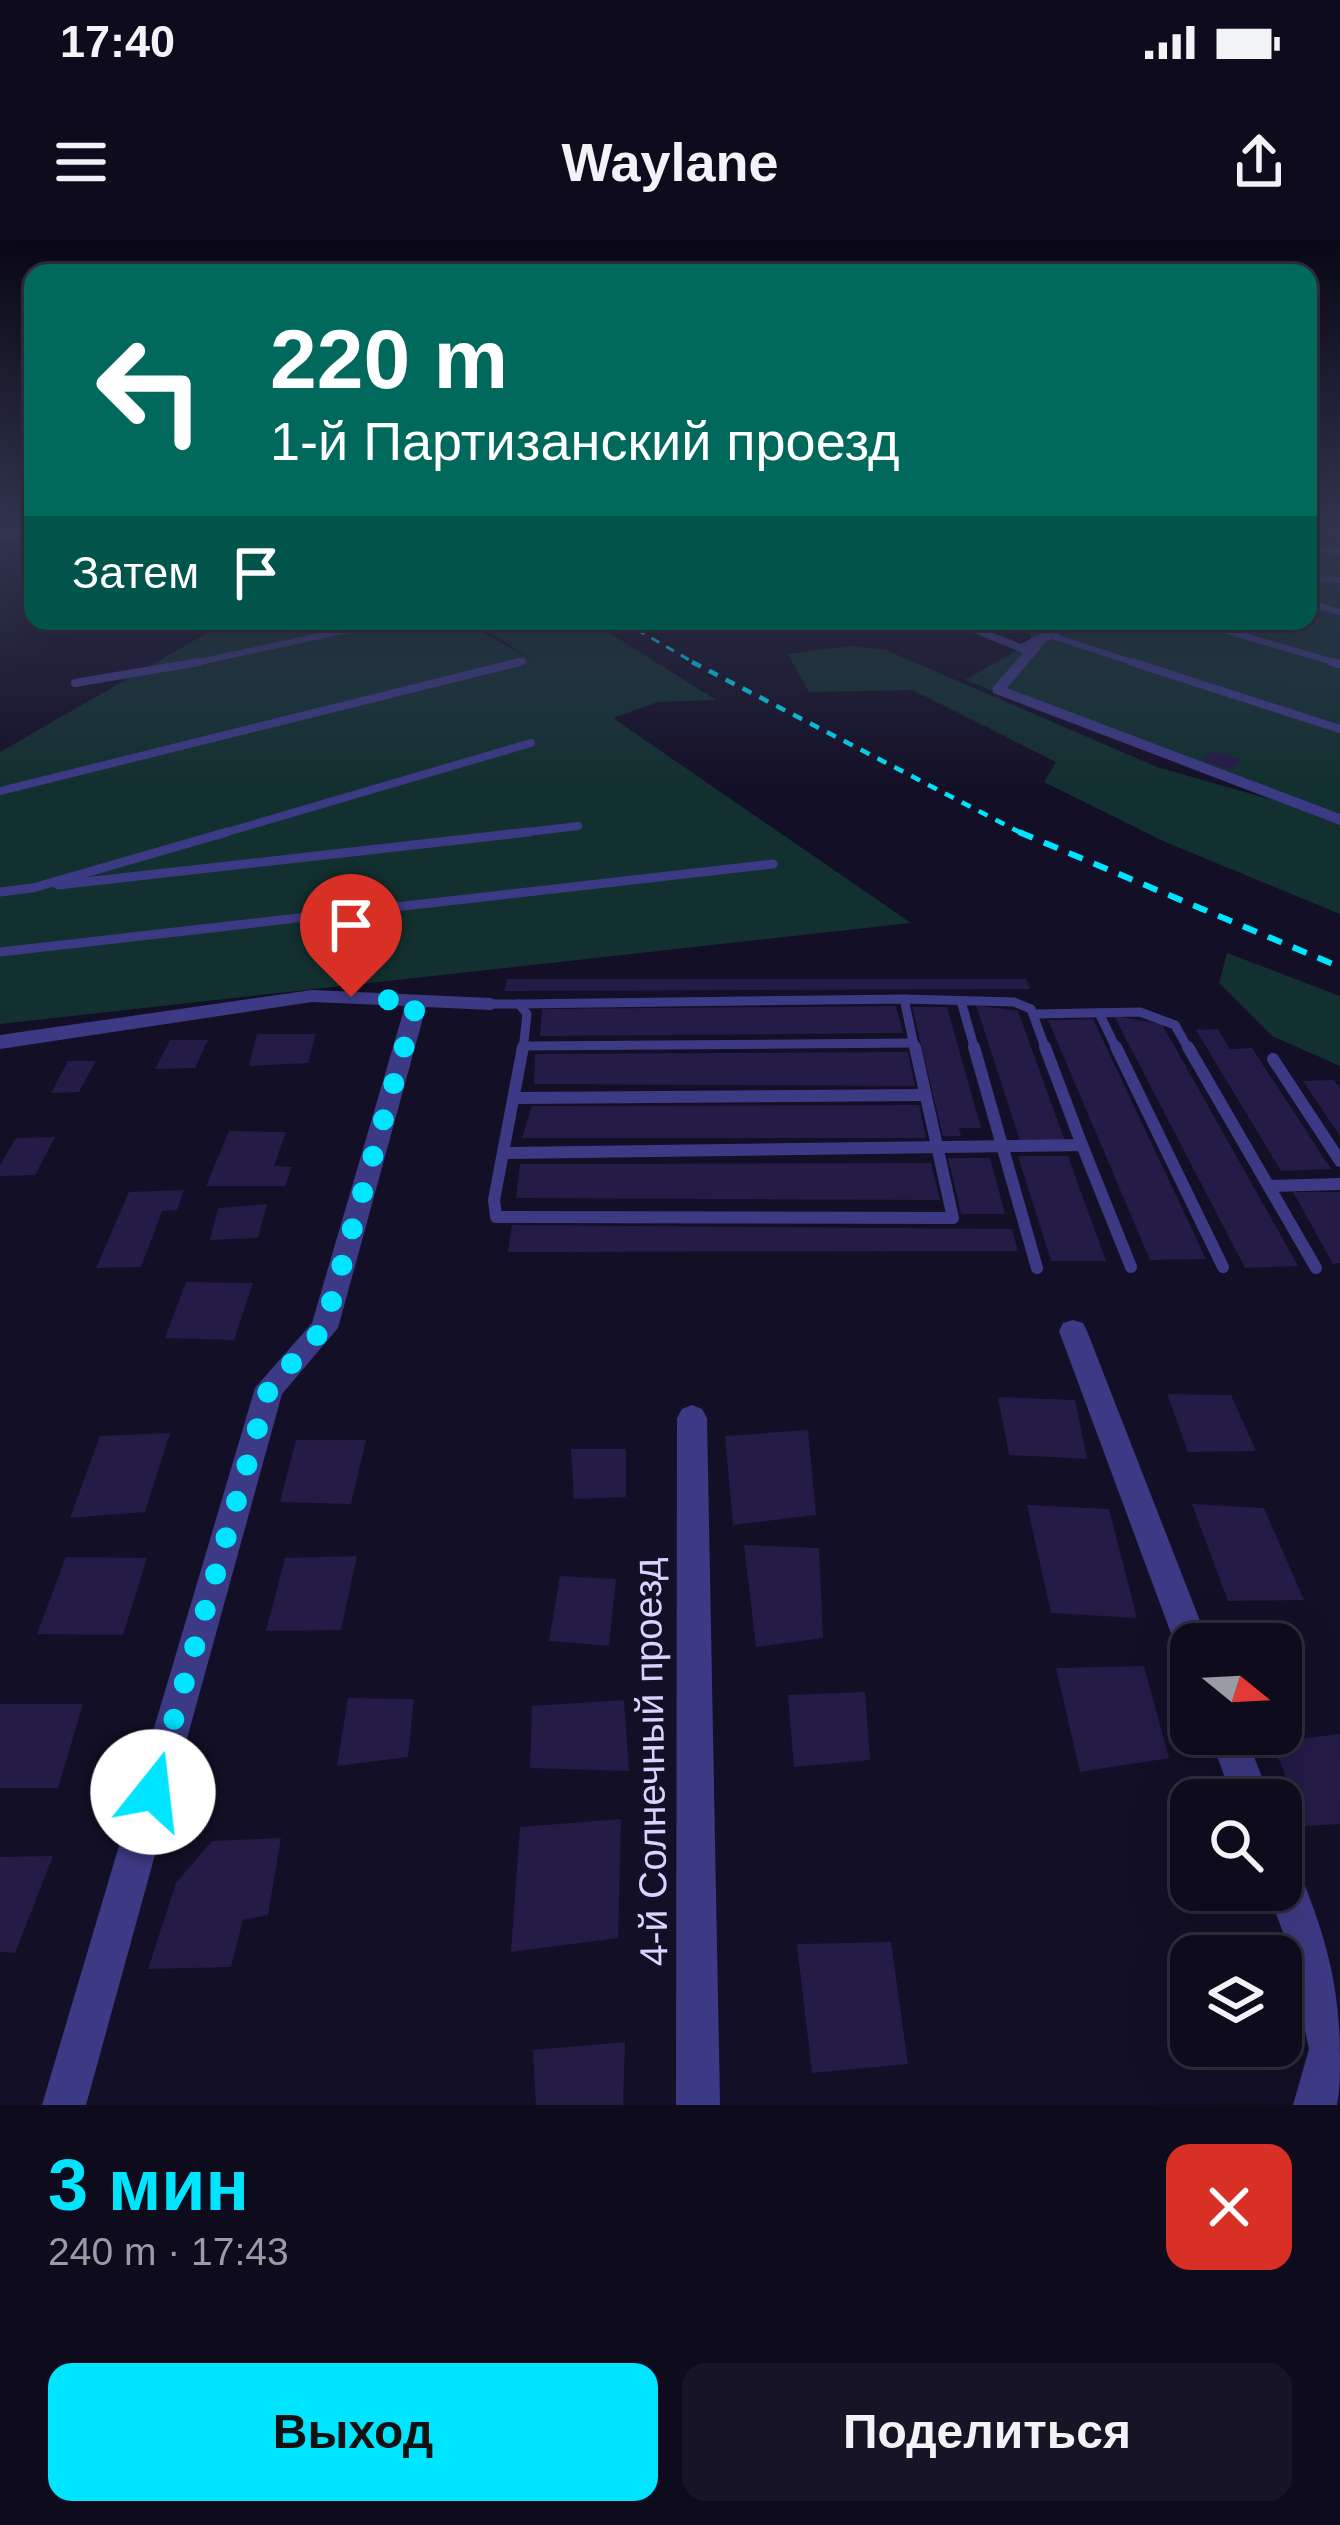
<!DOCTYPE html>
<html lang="ru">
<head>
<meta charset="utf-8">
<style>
  body { margin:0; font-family:Helvetica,sans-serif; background:#171425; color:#f1f3f6; height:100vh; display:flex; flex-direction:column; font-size:45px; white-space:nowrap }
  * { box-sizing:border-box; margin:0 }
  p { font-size:39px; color:#9b9ba3 }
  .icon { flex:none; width:66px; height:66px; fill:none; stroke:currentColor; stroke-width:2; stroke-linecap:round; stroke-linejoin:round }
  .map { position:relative; height:1865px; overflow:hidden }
  .drawer { display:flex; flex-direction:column; background:#0e0b1c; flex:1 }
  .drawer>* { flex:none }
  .hud { position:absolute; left:24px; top:24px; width:1293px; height:366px; border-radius:24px; box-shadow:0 12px 48px #0002,0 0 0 3px #2e2b3b; background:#00695c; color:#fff; overflow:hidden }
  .needle { width:78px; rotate:108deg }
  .fabs { position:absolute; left:1170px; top:1383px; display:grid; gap:24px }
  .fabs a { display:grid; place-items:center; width:132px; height:132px; border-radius:24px; background:#0e0b1c; box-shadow:0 12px 48px #0002,0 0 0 3px #2e2b3b; font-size:60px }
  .pin { position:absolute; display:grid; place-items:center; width:102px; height:102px; color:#fff; margin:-123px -51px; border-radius:50% 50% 50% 0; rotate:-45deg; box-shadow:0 0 12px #0007 }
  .pin .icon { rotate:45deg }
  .me { position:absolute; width:132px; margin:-66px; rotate:16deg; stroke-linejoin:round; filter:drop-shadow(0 0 9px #0008) }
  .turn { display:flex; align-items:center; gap:42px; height:252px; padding:0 48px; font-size:54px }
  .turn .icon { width:156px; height:156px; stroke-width:2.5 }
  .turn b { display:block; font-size:84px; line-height:102px }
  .then { display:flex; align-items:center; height:114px; padding:0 48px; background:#0003; gap:24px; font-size:45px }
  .round { display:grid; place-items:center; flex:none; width:126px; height:126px; border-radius:24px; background:#171425 }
  .summary { display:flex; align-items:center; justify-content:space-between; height:204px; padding:0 48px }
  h1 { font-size:72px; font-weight:700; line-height:90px; color:#00e5ff }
  .primary-button { display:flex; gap:24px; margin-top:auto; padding:24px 48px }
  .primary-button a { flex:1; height:138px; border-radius:24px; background:#00e5ff; color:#111; font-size:48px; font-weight:700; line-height:138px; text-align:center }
  .primary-button a+a { background:#171425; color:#f1f3f6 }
  .status { display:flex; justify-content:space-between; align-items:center; height:84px; padding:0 60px; background:#0e0b1c; direction:ltr }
  .status svg { height:33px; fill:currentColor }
  header { display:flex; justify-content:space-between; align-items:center; height:156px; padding:0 48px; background:#0e0b1c; font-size:54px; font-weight:700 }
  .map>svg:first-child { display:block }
  .green { fill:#12302f }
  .building { fill:#241b47 }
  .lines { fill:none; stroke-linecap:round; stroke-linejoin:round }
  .lane-far3 { stroke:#3d3a85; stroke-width:6 }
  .lane-far2 { stroke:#3d3a85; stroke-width:8 }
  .lane-far1 { stroke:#3d3a85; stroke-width:9 }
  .lane { stroke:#3d3a85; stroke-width:12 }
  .street { fill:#3d3a85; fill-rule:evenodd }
  .rail-far2 { stroke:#00e5ff; stroke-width:3; stroke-dasharray:9 8; stroke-linecap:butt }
  .rail-far1 { stroke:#00e5ff; stroke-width:4.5; stroke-dasharray:10 9; stroke-linecap:butt }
  .rail { stroke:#00e5ff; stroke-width:6; stroke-dasharray:15 12; stroke-linecap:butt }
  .route { stroke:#00e5ff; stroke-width:21; stroke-dasharray:0 37.8 }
  .labels { text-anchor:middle; stroke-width:9; stroke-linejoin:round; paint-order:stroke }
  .near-street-label { font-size:39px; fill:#d9d4ff; stroke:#130f26 }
</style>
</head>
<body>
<div class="status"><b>17:40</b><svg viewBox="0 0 49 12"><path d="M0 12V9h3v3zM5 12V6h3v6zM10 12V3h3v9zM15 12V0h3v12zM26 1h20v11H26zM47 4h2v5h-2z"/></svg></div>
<header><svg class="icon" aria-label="menu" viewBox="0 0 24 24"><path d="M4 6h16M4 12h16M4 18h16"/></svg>Waylane<svg class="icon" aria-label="share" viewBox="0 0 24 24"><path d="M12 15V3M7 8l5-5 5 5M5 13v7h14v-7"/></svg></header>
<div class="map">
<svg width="1340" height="1865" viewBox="0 0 1340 1865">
  <rect width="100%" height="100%" fill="#130f26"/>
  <g class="green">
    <path d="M 1308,289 L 1340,289 L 1340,674 L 1163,601 L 1044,542 L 1056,522 L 913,450 L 809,452 L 788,414 L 849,406 L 886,410 L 1157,527 L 1273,560 L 965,440 L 1032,401 L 1029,390 L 1009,381 L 1308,381 Z"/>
    <path d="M 228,381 L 462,381 L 534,421 L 473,381 L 592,382 L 716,460 L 658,462 L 613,478 L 911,683 L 0,784 L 0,512 Z"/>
    <path d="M 1227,713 L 1340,756 L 1340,826 L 1272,796 L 1219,743 Z"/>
  </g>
  <g class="building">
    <path d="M 1213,511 L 1242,520 L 1230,529 L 1201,520 Z"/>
    <path d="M 507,739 L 1026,739 L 1030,749 L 504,751 Z"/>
    <path d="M 976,765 L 1018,771 L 1065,901 L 1020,901 Z"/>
    <path d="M 896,766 L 903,793 L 540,796 L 542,769 Z"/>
    <path d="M 912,767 L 947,767 L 981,888 L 959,888 L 961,896 L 943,896 Z"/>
    <path d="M 1114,776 L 1162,784 L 1298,1026 L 1245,1028 Z"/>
    <path d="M 1093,779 L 1206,1019 L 1150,1020 L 1048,780 Z"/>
    <path d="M 1218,789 L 1230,809 L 1252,808 L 1331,929 L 1281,931 L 1196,790 Z"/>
    <path d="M 257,794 L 316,794 L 308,823 L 249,826 Z"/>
    <path d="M 170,800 L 208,800 L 195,828 L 155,829 Z"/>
    <path d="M 908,812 L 915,846 L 534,844 L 535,814 Z"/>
    <path d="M 68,821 L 96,821 L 79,852 L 51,853 Z"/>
    <path d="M 1334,840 L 1340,848 L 1340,896 L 1303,841 Z"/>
    <path d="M 919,865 L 926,898 L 522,898 L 532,866 Z"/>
    <path d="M 229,891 L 286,892 L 274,926 L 292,927 L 285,946 L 206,946 Z"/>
    <path d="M 55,897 L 35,935 L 0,936 L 0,925 L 16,898 Z"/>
    <path d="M 1018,916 L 1068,916 L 1106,1021 L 1051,1021 Z"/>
    <path d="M 948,918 L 990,918 L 1005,974 L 961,974 Z"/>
    <path d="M 931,923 L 940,960 L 516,958 L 520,924 Z"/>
    <path d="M 184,950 L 177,970 L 162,971 L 141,1027 L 96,1028 L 129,952 Z"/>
    <path d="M 1293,952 L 1340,952 L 1340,1023 L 1333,1024 Z"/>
    <path d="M 267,964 L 258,998 L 210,1000 L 218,968 Z"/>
    <path d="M 512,985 L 1012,989 L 1018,1011 L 508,1012 Z"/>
    <path d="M 186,1042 L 253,1043 L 234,1100 L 165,1098 Z"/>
    <path d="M 1167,1154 L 1231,1155 L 1256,1211 L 1188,1212 Z"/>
    <path d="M 998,1157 L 1075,1160 L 1087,1219 L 1009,1215 Z"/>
    <path d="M 808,1190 L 816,1275 L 733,1285 L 725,1196 Z"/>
    <path d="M 170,1193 L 145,1272 L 70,1278 L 100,1196 Z"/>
    <path d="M 296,1200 L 366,1200 L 351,1264 L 280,1262 Z"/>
    <path d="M 571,1209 L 626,1209 L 626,1257 L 574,1259 Z"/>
    <path d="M 1192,1264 L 1264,1268 L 1304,1360 L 1228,1361 Z"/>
    <path d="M 1027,1265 L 1109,1269 L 1137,1378 L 1051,1373 Z"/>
    <path d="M 744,1305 L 819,1308 L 823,1398 L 756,1407 Z"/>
    <path d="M 357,1316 L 341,1390 L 266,1391 L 285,1318 Z"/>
    <path d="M 66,1317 L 147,1318 L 123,1395 L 37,1394 Z"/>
    <path d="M 560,1336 L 616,1339 L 609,1406 L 549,1401 Z"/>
    <path d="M 1144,1426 L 1169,1518 L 1080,1532 L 1056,1428 Z"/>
    <path d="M 865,1452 L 870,1520 L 794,1527 L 788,1455 Z"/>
    <path d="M 348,1458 L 414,1459 L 408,1517 L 337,1526 Z"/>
    <path d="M 624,1460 L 629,1531 L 530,1528 L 532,1466 Z"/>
    <path d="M 0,1464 L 83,1464 L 58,1548 L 0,1548 Z"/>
    <path d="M 1340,1494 L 1340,1584 L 1305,1586 L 1272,1502 Z"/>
    <path d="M 621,1579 L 618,1698 L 511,1712 L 520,1587 Z"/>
    <path d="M 281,1598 L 268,1675 L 243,1680 L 231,1727 L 148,1729 L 176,1643 L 212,1601 Z"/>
    <path d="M 53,1616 L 15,1713 L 0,1712 L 0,1617 Z"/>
    <path d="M 891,1702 L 908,1824 L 812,1833 L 797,1704 Z"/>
    <path d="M 625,1802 L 623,1865 L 536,1865 L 533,1810 Z"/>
  </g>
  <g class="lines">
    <g class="lane-far3">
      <path d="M 0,295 L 33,297"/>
      <path d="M 1308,309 L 1340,311"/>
      <path d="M 1308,337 L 1340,340"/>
      <path d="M 1308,363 L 1340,372"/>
      <path d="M 1193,381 L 1340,424"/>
      <path d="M 1046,394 L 1141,425"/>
      <path d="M 185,425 L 390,381"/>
      <path d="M 508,425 L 523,421"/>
    </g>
    <g class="lane-far2">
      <path d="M 1132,422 L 1340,489"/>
      <path d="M 1332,422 L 1340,424"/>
      <path d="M 75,443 L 199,422"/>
      <path d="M 0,551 L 520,422"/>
      <path d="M 217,595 L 531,503"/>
      <path d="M 503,595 L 578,586"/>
    </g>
    <g class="lane-far1">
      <path d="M 58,645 L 529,592"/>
      <path d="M 0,652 L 33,648 L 227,592"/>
      <path d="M 0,712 L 773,624"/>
      <path d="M 904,759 L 1014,762 L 1031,769 L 1046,810"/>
      <path d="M 961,761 L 975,810"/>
      <path d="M 491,764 L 519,764"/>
      <path d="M 519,764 L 527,774 L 523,810"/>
      <path d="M 519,764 L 904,759 L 915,810"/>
      <path d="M 1099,773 L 1117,810"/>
      <path d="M 1036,774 L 1140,772 L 1175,785 L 1189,810"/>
      <path d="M 525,806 L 913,803"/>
    </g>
    <g class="lane">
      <path d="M 523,807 L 494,960 L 496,977 L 953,978 L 915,807"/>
      <path d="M 974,807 L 1037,1028"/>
      <path d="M 1116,807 L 1223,1027"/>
      <path d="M 1188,807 L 1316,1028"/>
      <path d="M 1273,819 L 1340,921"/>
      <path d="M 517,858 L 925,855"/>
      <path d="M 1082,905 L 1131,1027"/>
      <path d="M 504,913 L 1082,905 L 1045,807"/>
      <path d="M 1269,946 L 1340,944"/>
    </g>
    <g class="street">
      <path d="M 945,381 L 962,381 L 1021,404 L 1065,381 L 1080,381 L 1047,401 L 1007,448 L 1340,574 L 1340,585 L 993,453 L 993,447 L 1023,413 Z"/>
      <path d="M 312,750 L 491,758 L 501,764 L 491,770 L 426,767 L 338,1088 L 282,1154 L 86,1865 L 42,1865 L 255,1148 L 312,1083 L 405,766 L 312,762 L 0,809 L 0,795 Z"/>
      <path d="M 1073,1080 L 1083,1083 L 1087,1091 L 1209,1404 L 1191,1404 L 1191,1421 L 1180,1416 L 1175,1404 L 1059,1091 L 1063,1083 Z"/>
      <path d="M 692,1165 L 702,1169 L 707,1178 L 720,1865 L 676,1865 L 677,1178 L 682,1169 Z"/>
      <path d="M 1209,1494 L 1245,1494 L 1271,1560 L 1233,1560 Z"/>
      <path d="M 1281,1616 L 1295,1621 C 1324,1691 1340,1741 1340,1817 C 1340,1833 1340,1849 1337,1865 L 1293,1865 L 1309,1809 L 1284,1695 L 1267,1650 L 1281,1650 Z"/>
    </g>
    <path class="rail-far2" d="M 622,381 L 698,425"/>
    <path class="rail-far1" d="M 692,422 L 1025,595"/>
    <path class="rail" d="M 1019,592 L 1340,727"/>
  </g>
  <linearGradient id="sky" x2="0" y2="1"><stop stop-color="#0a0815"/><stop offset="0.53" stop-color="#333752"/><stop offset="1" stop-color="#333752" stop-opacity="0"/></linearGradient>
  <rect width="1340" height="550" fill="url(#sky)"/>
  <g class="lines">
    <path class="route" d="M 153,1552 L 269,1148 L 324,1088 L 417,762 L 351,757"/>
  </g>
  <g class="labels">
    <g class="near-street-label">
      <text transform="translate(650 1522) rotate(-91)" y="14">4-й Солнечный проезд</text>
    </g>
  </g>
</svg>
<div class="fabs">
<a><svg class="needle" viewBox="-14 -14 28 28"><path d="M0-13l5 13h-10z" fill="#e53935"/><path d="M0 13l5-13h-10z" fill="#9b9ba3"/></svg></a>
<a><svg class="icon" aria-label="search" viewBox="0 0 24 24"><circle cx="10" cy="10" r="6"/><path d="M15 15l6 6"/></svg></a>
<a><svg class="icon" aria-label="layers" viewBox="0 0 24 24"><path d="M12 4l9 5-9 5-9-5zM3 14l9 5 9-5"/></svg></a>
</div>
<div class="pin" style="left:351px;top:757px;background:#d93025"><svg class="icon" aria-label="arrive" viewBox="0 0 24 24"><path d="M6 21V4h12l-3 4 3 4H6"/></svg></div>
<svg class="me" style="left:153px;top:1552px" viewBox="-20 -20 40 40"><circle r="19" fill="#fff"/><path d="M0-13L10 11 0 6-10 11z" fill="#00e5ff"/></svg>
<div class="hud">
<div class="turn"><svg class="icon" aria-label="left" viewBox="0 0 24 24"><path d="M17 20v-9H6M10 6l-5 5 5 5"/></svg><div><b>220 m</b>1-й Партизанский проезд</div></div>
<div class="then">Затем<svg class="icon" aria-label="arrive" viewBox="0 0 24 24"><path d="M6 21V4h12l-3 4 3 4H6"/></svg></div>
</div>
</div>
<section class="drawer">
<div class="summary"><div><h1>3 мин</h1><p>240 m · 17:43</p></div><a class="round" style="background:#d93025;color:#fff"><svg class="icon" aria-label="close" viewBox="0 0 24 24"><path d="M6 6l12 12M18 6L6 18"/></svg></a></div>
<div class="primary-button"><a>Выход</a><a>Поделиться</a></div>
</section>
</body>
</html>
